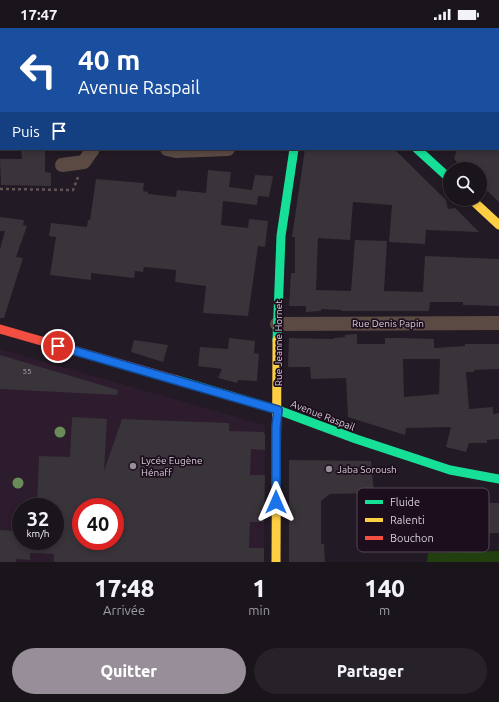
<!DOCTYPE html>
<html lang="fr">
<head>
<meta charset="utf-8">
<style>
  body { margin:0; font-family:Ubuntu,sans-serif; background:#272128; color:#f1f3f6; height:100vh; display:flex; flex-direction:column; font-size:15px; white-space:nowrap }
  * { box-sizing:border-box; margin:0 }
  p { font-size:13px; color:#9f9ea3 }
  .icon { flex:none; width:22px; height:22px; fill:none; stroke:currentColor; stroke-width:2; stroke-linecap:round; stroke-linejoin:round }
  .map { position:relative; height:534px; overflow:hidden }
  .sheet { display:flex; flex-direction:column; background:#1a141b; flex:1 }
  .sheet>* { flex:none }
  .top-card { position:absolute; left:0px; top:0px; width:499px; height:122px; box-shadow:0 2px 6px #0003,0 0 0 1px #38333a; background:#1a4fa0; color:#fff; overflow:hidden }
  .buttons { position:absolute; left:443px; top:134px; display:grid; gap:8px }
  .buttons a { display:grid; place-items:center; width:44px; height:44px; border-radius:50%; background:#1a141b; box-shadow:0 2px 6px #0003,0 0 0 1px #38333a; font-size:20px }
  .speed { position:absolute; left:12px; top:470px; display:flex; gap:8px; font-size:20px; font-weight:700; text-align:center }
  .speed>* { display:grid; place-content:center; width:52px; height:52px; border-radius:50%; background:#1a141b; box-shadow:0 2px 6px #0003,0 0 0 1px #38333a; line-height:1 }
  .speed small { font-size:10px; font-weight:400 }
  .speed .limit { border:6px solid #d22; background:#fff; color:#111 }
  .pin { position:absolute; display:grid; place-items:center; width:34px; height:34px; color:#fff; margin:-17px; border:2px solid #fff; border-radius:50%; box-shadow:0 1px 4px #0007 }
  .me { position:absolute; width:44px; margin:-22px; rotate:0deg; stroke-linejoin:round; filter:drop-shadow(0 0 3px #0008) }
  .turn { display:flex; align-items:center; gap:14px; height:84px; padding:0 12px; font-size:18px }
  .turn .icon { width:52px; height:52px; stroke-width:2.5 }
  .turn b { display:block; font-size:28px; line-height:34px }
  .then { display:flex; align-items:center; height:38px; padding:0 12px; background:#0003; gap:8px; font-size:15px }
  .eta { display:flex; justify-content:space-evenly; align-items:center; height:68px; text-align:center }
  .eta b { font-size:24px; font-weight:800; line-height:28px }
  .action { display:flex; gap:8px; margin-top:auto; padding:8px 12px }
  .action a { flex:1; height:46px; border-radius:24px; background:#988e99; color:#fff; font-size:16px; font-weight:800; line-height:46px; text-align:center }
  .action a+a { background:#272128; color:#f1f3f6 }
  .status { display:flex; justify-content:space-between; align-items:center; height:28px; padding:0 20px; background:#1a141b; direction:ltr }
  .status svg { height:11px; fill:currentColor }
  .map>svg:first-child { display:block }
  .built { fill:#2d1b2e; fill-rule:evenodd }
  .green { fill:#223f0f }
  .building { fill:#39333a; fill-rule:evenodd }
  .lines { fill:none; stroke-linecap:round; stroke-linejoin:round }
  .path { stroke:#615554; stroke-width:2.5; stroke-dasharray:3 3; stroke-linecap:butt }
  .street { stroke:#5b4a44; stroke-width:14 }
  .fast { stroke:#16e098; stroke-width:9 }
  .slow { stroke:#ffcf43; stroke-width:9 }
  .jam { stroke:#f24e42; stroke-width:9 }
  .tree { fill:#6a8c58 }
  .route-casing { stroke:#114b97; stroke-width:10 }
  .route { stroke:#1a73e8; stroke-width:7 }
  .poi-dot { fill:#988e99; stroke:#1c0e1d; stroke-width:1.5 }
  .labels { text-anchor:middle; stroke-width:3.5; stroke-linejoin:round; paint-order:stroke }
  .number-label { font-size:8px; fill:#b0a6b0 }
  .street-label { font-size:10px; fill:#d8cdd8; stroke:#1c0e1d }
  .poi-label { font-size:10px; fill:#d8cdd8; stroke:#1c0e1d; text-anchor:start }
  .key { fill:#1c0e1d; stroke:#544755; stroke-width:1 }
  .key-label { font-size:11px; fill:#d8cdd8 }
</style>
</head>
<body>
<div class="status"><b>17:47</b><svg viewBox="0 0 49 12"><path d="M0 12V9h3v3zM5 12V6h3v6zM10 12V3h3v9zM15 12V0h3v12zM26 1h20v11H26zM47 4h2v5h-2z"/></svg></div>
<div class="map">
<svg width="499" height="534" viewBox="0 0 499 534">
  <rect width="100%" height="100%" fill="#221a24"/>
  <path class="built" d="M 0,321 L 265,397 L 264,534 L 0,534 ZM 21,479 L 55,479 L 55,513 L 21,513 ZM 81,479 L 115,479 L 115,513 L 81,513 Z"/>
  <path class="green" d="M 499,523 L 499,534 L 427,534 L 428,525 Z"/>
  <g class="building">
    <path d="M 21,121 L 45,121 L 45,144 L 51,145 L 51,158 L 1,157 L 0,131 L 22,131 Z"/>
    <path d="M 305,121 L 394,121 L 446,172 L 448,181 L 455,180 L 479,204 L 426,202 L 425,216 L 389,214 L 392,177 L 353,174 L 350,212 L 318,210 L 316,262 L 351,263 L 355,212 L 387,213 L 384,263 L 423,264 L 425,228 L 499,231 L 499,278 L 463,277 L 463,274 L 430,274 L 429,283 L 342,283 L 341,282 L 321,281 L 321,283 L 306,284 L 306,278 L 289,278 L 291,245 L 295,245 L 295,209 L 292,209 Z"/>
    <path d="M 457,121 L 499,121 L 499,174 L 480,156 L 480,141 L 464,141 L 454,131 Z"/>
    <path d="M 208,142 L 231,144 L 229,159 L 252,162 L 255,147 L 273,148 L 269,169 L 258,168 L 257,177 L 223,173 L 221,197 L 248,200 L 249,191 L 268,193 L 265,219 L 258,218 L 248,288 L 203,285 L 206,258 L 175,254 L 176,242 L 144,239 L 143,244 L 135,243 L 134,250 L 91,245 L 91,252 L 50,247 L 56,209 L 49,208 L 51,195 L 87,199 L 88,192 L 90,192 L 96,151 L 144,155 L 143,163 L 148,164 L 148,166 L 176,169 L 177,162 L 206,165 Z"/>
    <path d="M 0,189 L 24,192 L 23,197 L 27,198 L 16,229 L 23,230 L 4,290 L 0,290 L 0,221 L 5,203 L 0,203 Z"/>
    <path d="M 357,306 L 357,316 L 385,316 L 385,310 L 403,310 L 434,311 L 434,320 L 465,318 L 465,316 L 499,316 L 499,341 L 474,342 L 474,344 L 466,344 L 469,381 L 493,379 L 493,386 L 499,385 L 499,411 L 487,412 L 487,415 L 469,415 L 466,424 L 446,419 L 451,399 L 406,400 L 405,407 L 348,389 L 346,350 L 311,351 L 310,339 L 288,339 L 289,310 L 334,311 L 334,310 L 345,309 L 345,307 ZM 403,331 L 440,331 L 439,366 L 404,369 Z"/>
    <path d="M 229,310 L 255,313 L 254,325 L 259,326 L 257,353 L 238,352 L 237,355 L 218,350 L 222,341 L 198,338 L 200,319 L 228,321 Z"/>
    <path d="M 134,312 L 168,317 L 163,334 L 131,324 Z"/>
    <path d="M 0,327 L 118,362 L 117,367 L 0,361 Z"/>
    <path d="M 72,389 L 107,391 L 104,443 L 122,391 L 229,395 L 229,403 L 263,404 L 265,406 L 265,422 L 251,421 L 250,447 L 265,447 L 264,494 L 250,494 L 249,520 L 264,520 L 264,534 L 54,534 L 54,526 L 30,525 L 30,532 L 16,531 L 16,534 L 0,534 L 0,502 L 21,503 L 21,513 L 55,513 L 55,479 L 37,479 L 39,428 L 70,429 ZM 81,479 L 115,479 L 115,513 L 81,513 Z"/>
    <path d="M 289,432 L 371,433 L 374,465 L 330,466 L 321,473 L 321,516 L 324,516 L 325,534 L 289,534 Z"/>
    <path d="M 467,472 L 478,473 L 478,475 L 499,475 L 499,505 L 472,506 L 471,513 L 463,506 L 390,506 L 390,495 L 386,494 L 385,473 Z"/>
  </g>
  <g class="lines">
    <g class="path">
      <path d="M 12,0 L 12,1"/>
      <path d="M 127,0 L 128,1"/>
      <path d="M 0,161 L 73,162 L 78,149"/>
    </g>
    <g class="street">
      <path d="M 214,1 L 218,0"/>
      <path d="M 316,1 L 316,0"/>
      <path d="M 0,66 L 1,65"/>
      <path d="M 167,121 L 176,123 L 228,121"/>
      <path d="M 62,137 L 84,134 L 93,121"/>
      <path d="M 277,296 L 499,295"/>
    </g>
    <g class="fast">
      <path d="M 290,0 L 291,1"/>
      <path d="M 417,121 L 450,151"/>
      <path d="M 277,312 L 281,208 L 294,121"/>
      <path d="M 177,352 L 278,382 L 356,411 L 450,442 L 499,451"/>
    </g>
    <g class="slow">
      <path d="M 471,171 L 499,197"/>
      <path d="M 276,534 L 277,312"/>
    </g>
    <path class="jam" d="M 0,301 L 177,352"/>
  </g>
  <g class="tree">
    <circle cx="60" cy="404" r="5.5"/>
    <circle cx="18" cy="455" r="5.5"/>
  </g>
  <g class="lines">
    <defs>
      <path id="route" d="M 58,318 L 278,382 L 276,399 L 276,474"/>
    </defs>
    <use href="#route" class="route-casing"/>
    <use href="#route" class="route"/>
  </g>
  <g class="poi-dot">
    <circle cx="133" cy="438" r="4"/>
    <circle cx="329" cy="441" r="4"/>
  </g>
  <g class="labels">
    <g class="number-label">
      <text x="27" y="346">55</text>
    </g>
    <g class="street-label">
      <text x="388" y="299">Rue Denis Papin</text>
      <text transform="translate(278 315) rotate(-90)" y="4">Rue Jeanne Hornet</text>
      <text transform="translate(323 387) rotate(21)" y="4">Avenue Raspail</text>
    </g>
    <g class="poi-label">
      <text x="141" y="436">Lycée Eugène<tspan x="141" dy="12">Hénaff</tspan></text>
      <text x="337" y="445">Jaba Soroush</text>
    </g>
  </g>
  <rect x="357" y="460" width="132" height="64" rx="6" class="key"/>
  <rect x="365" y="472" width="18" height="4" fill="#16e098"/>
  <rect x="365" y="490" width="18" height="4" fill="#ffcf43"/>
  <rect x="365" y="508" width="18" height="4" fill="#f24e42"/>
  <g class="key-label">
    <text x="390" y="478">Fluide</text>
    <text x="390" y="496">Ralenti</text>
    <text x="390" y="514">Bouchon</text>
  </g>
</svg>
<div class="buttons">
<a><svg class="icon" aria-label="search" viewBox="0 0 24 24"><circle cx="10" cy="10" r="6"/><path d="M15 15l6 6"/></svg></a>
</div>
<div class="speed"><div>32<small>km/h</small></div><div class="limit">40</div></div>
<div class="pin" style="left:58px;top:318px;background:#d93025"><svg class="icon" aria-label="arrive" viewBox="0 0 24 24"><path d="M6 21V4h12l-3 4 3 4H6"/></svg></div>
<svg class="me" style="left:276px;top:474px" viewBox="-20 -20 40 40"><path d="M0-17L14 15 0 8-14 15z" fill="#1a73e8" stroke="#fff" stroke-width="4"/></svg>
<div class="top-card">
<div class="turn"><svg class="icon" aria-label="left" viewBox="0 0 24 24"><path d="M17 20v-9H6M10 6l-5 5 5 5"/></svg><div><b>40 m</b>Avenue Raspail</div></div>
<div class="then">Puis<svg class="icon" aria-label="arrive" viewBox="0 0 24 24"><path d="M6 21V4h12l-3 4 3 4H6"/></svg></div>
</div>
</div>
<section class="sheet">
<div class="eta">
<div><b>17:48</b><p>Arrivée</p></div>
<div><b>1</b><p>min</p></div>
<div><b>140</b><p>m</p></div>
</div>
<div class="action"><a>Quitter</a><a>Partager</a></div>
</section>
</body>
</html>
